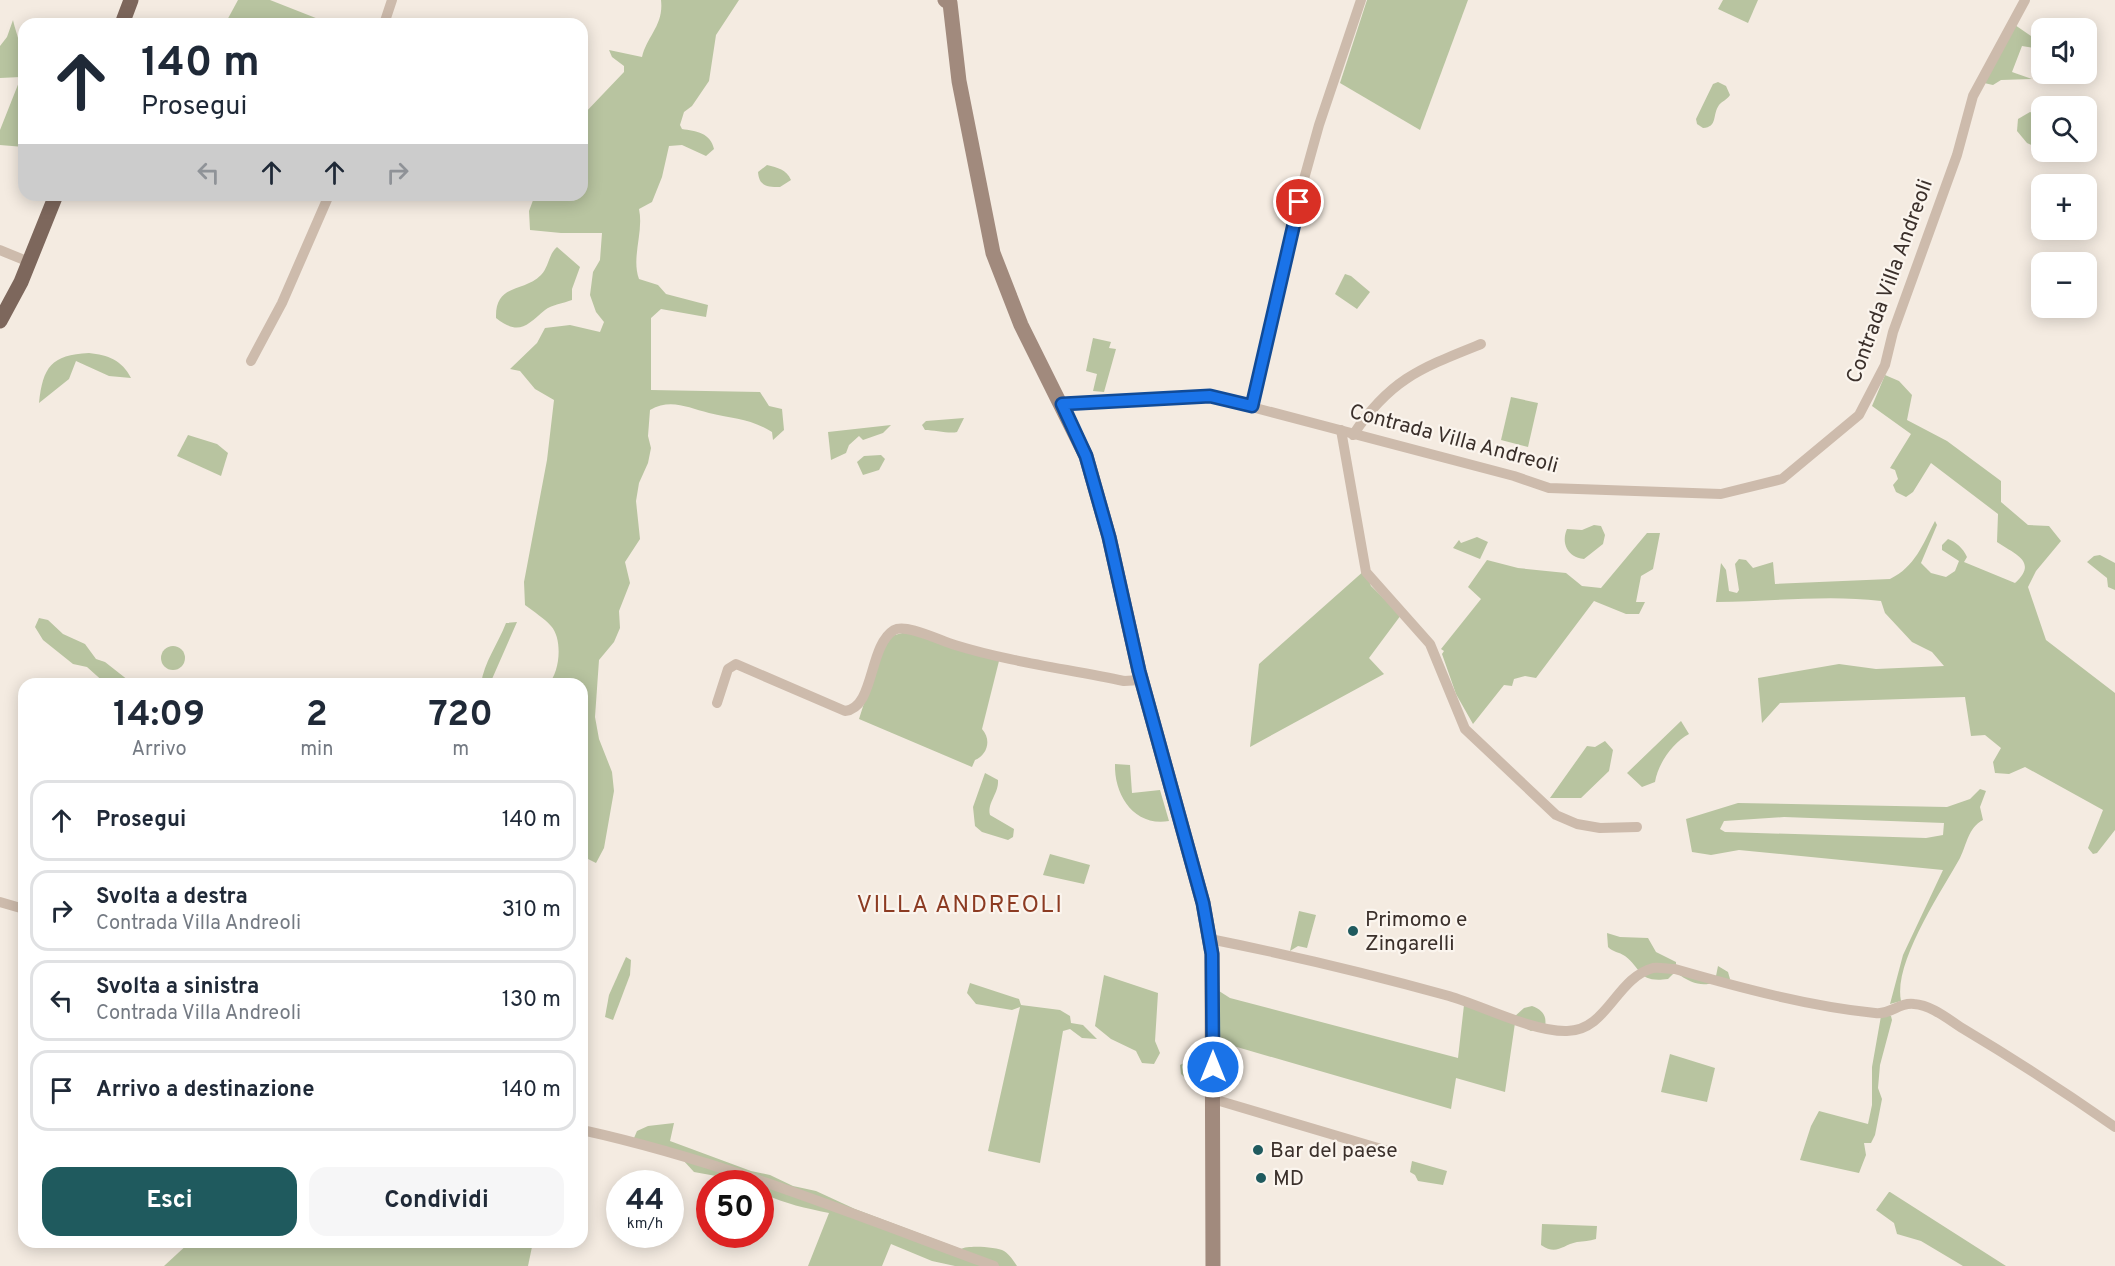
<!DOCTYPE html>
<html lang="it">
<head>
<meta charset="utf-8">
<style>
  body { margin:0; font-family:Overpass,sans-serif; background:#f6f6f7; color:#1f2937; height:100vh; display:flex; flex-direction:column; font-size:22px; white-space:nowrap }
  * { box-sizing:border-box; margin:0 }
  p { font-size:20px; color:#747a83 }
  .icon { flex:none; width:33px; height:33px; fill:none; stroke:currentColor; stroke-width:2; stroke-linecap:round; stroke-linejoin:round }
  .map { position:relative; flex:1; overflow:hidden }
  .sheet { position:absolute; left:18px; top:678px; width:570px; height:570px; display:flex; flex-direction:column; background:#fff; border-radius:18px; box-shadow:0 3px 15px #0003 }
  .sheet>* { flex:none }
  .hud { position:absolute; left:18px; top:18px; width:570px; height:183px; border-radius:18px; box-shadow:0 3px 15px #0003; background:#fff; color:#1f2937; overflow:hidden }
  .tools { position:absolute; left:2031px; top:18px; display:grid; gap:12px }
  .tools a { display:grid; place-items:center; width:66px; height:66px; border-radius:12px; background:#fff; box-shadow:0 3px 15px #0003; font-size:30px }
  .speed { position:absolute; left:606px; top:1170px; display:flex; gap:12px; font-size:30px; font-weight:700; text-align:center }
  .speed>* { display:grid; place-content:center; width:78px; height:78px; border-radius:50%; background:#fff; box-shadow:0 3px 15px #0003; line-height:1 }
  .speed small { font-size:15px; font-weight:400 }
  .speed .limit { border:9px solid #d22; background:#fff; color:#111 }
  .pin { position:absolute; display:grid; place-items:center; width:51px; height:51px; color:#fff; margin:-26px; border:3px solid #fff; border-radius:50%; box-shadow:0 2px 6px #0007 }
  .me { position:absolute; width:66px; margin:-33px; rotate:0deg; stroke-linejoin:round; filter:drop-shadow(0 0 4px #0008) }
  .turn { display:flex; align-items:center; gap:21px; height:126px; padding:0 24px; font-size:27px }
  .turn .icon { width:78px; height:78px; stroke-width:2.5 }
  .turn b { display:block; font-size:42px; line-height:51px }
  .lanes { display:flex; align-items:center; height:57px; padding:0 24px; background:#0003; justify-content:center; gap:30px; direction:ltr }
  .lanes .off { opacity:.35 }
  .eta { display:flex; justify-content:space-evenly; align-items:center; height:102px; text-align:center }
  .eta b { font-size:36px; font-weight:700; line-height:42px }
  .action { display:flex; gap:12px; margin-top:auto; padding:12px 24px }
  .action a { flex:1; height:69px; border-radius:18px; background:#1f5a5e; color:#fff; font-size:24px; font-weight:700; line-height:69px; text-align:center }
  .action a+a { background:#f6f6f7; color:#1f2937 }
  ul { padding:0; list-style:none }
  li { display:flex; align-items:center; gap:18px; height:81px; margin:0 12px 9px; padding:0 12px; border:3px solid #e0e1e3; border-radius:18px }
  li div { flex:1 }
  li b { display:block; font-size:22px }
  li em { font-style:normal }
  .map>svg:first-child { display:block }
  .green { fill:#b8c4a0; fill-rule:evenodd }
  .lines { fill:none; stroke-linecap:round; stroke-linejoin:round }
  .street { stroke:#cdbbac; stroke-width:10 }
  .secondary { stroke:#a18a7d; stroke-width:15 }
  .primary { stroke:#7d675c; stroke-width:15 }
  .route-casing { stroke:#114b97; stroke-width:15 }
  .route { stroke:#1a73e8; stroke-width:10 }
  .poi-dot { fill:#1f5a5e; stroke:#fbf5ee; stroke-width:2 }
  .labels { text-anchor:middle; stroke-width:4.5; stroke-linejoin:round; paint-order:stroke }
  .street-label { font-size:21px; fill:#3b302b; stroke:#fbf5ee }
  .poi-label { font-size:21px; fill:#3b302b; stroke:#fbf5ee; text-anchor:start }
  .quarter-label { font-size:24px; letter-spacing:1.5px; fill:#8c3b22; stroke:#fbf5ee }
</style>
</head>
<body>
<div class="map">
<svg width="2115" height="1266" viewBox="0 0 2115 1266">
  <rect width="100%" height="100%" fill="#f4ebe1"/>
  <g class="green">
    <path d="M 238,0 L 270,0 L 331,24 L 225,24 Z"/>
    <path d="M 661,0 L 739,0 L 716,35 L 709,81 L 692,106 L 684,112 L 680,125 L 682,129 C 696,131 711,133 714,149 L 706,156 L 682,145 L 669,146 L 662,177 L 652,202 L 639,209 C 644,232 631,257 639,279 L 658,285 L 666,294 L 708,305 L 706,317 L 661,309 L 651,318 L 651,390 L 760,392 L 769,406 L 782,409 L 784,430 L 773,440 L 772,432 C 749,418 734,419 709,413 C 688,408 671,398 650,410 L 648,436 L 651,448 L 648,463 L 639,483 L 636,501 L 640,539 L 625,562 L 630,583 L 619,611 L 620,628 L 614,642 L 599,660 L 595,717 L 599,739 L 612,772 L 614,791 L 604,848 L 596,863 L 582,856 L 582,684 L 548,684 C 560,673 563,639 551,626 C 544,618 534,612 525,605 L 524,582 L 547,460 L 554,400 L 535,389 L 520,371 L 510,369 L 537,343 L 545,328 L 570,325 L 600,332 L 604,322 L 596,312 L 590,295 L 593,272 L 600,260 L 602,233 L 561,233 L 530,230 L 529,211 L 535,195 L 582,195 L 582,116 L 624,72 L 624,66 L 612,57 L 609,50 L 642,57 C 647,36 664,25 661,0 Z"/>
    <path d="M 1367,0 L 1468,0 L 1420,130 L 1340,83 Z"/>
    <path d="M 1723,0 L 1758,0 L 1748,23 L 1718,9 Z"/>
    <path d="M 13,20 C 16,34 28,63 22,75 L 24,76 L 24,147 L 0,145 L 0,130 L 21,77 L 0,78 L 0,46 L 7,37 Z"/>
    <path d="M 2015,25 L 2031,36 L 2041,49 L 2022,46 L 2012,72 L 2032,79 L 2001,80 L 1993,85 L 1984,83 Z"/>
    <path d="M 1718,82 L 1726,86 L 1730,95 C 1727,100 1722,101 1719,105 C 1712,115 1718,127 1703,128 L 1697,124 L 1696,119 L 1713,84 Z"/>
    <path d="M 2030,112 L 2041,117 L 2038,148 L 2027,143 L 2017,131 L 2018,119 Z"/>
    <path d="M 767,165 C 778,168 786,169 791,180 L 780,187 C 767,187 759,186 758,172 Z"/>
    <path d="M 557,247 L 580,267 L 572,289 L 572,300 C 564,303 551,305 545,310 C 526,326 519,336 496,318 C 495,283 523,293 541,275 C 549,267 548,255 557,247 Z"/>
    <path d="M 1345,274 L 1351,276 L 1370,292 L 1357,309 L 1335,294 Z"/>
    <path d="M 1093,338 L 1111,342 L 1109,348 L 1116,349 L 1104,392 L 1093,391 L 1097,374 L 1086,371 Z"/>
    <path d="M 89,353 C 108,355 122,360 131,378 L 109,376 L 76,361 L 69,379 L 39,403 C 43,367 51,355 89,353 Z"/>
    <path d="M 1885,375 L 1899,381 L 1912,395 L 1907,420 L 1947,441 L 2001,481 L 2001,502 L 2028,525 L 2049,526 L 2061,541 L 2036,571 L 2028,587 L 2046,640 L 2115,693 L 2115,830 L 2097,853 L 2093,854 L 2088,848 L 2103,810 L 2025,767 L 2009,774 L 1995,773 L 1993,762 L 2001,748 L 1985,735 L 1971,736 L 1965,697 L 1780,703 L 1762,723 L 1758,678 L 1839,664 L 1876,669 L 1944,666 L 1932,652 L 1912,642 L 1885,613 L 1881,601 C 1826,594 1771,602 1716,602 L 1721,563 L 1726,570 L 1729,591 L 1737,593 L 1739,590 L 1735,564 L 1739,559 L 1746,560 L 1753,568 L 1773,562 L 1775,584 L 1890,579 C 1915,567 1923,544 1935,521 L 1937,525 L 1921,563 L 1931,573 L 1946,577 L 1955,571 L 1959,561 L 1942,550 L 1942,545 L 1948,539 C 1956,542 1963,548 1967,557 L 1964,562 L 2015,583 C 2039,561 2014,554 1997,542 L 1998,514 L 1931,463 L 1913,492 L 1906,497 L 1896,492 L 1893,485 L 1898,479 L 1895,470 L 1890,468 L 1911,434 L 1872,406 Z"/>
    <path d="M 1511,397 L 1538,403 L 1528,447 L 1501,440 Z"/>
    <path d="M 964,418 L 957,432 C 950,434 934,430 925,430 L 922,425 L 926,421 Z"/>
    <path d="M 891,425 L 883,433 L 863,440 L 859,436 L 849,445 L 846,453 L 831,460 L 828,432 Z"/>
    <path d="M 188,435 L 217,444 L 228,453 L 221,476 L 177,456 Z"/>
    <path d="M 881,455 L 885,459 L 879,470 L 863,475 L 857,462 L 864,456 Z"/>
    <path d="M 1594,525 L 1601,526 L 1605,535 L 1603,544 L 1584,559 C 1567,557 1561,543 1567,529 L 1582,530 Z"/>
    <path d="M 1647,533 L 1660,533 L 1653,569 L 1641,576 L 1636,602 L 1645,602 L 1639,614 L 1626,614 L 1594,601 L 1536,678 L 1525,676 L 1514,679 L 1512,686 L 1504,685 L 1473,724 L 1456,694 L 1442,654 L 1444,651 L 1441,649 L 1481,599 L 1468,587 L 1487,560 L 1518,568 L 1566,573 L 1582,586 L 1601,588 Z"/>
    <path d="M 1477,537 L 1488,542 L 1480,559 L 1453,548 L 1459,540 L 1461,543 Z"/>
    <path d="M 2100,555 L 2115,563 L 2115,590 L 2108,587 L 2107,578 L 2087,562 L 2094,556 Z"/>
    <path d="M 1365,570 L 1371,586 L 1401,615 L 1369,658 L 1384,674 L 1250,747 L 1259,664 Z"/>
    <path d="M 39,618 L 48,620 L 63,634 L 85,644 L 96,659 L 105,662 L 133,684 L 106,684 L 87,667 L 73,664 L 43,640 L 35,627 Z"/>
    <path d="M 517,622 L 492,679 L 496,684 L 481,684 C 484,662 498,644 506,623 Z"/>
    <path d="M 906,632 L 999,661 L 982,729 C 992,740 987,755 975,760 L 972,767 L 859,719 L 878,659 L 891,636 Z"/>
    <circle cx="173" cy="658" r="12"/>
    <path d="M 1681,721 L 1689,734 C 1672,743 1658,764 1655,782 L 1642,787 L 1627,773 Z"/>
    <path d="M 1605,741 L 1613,750 L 1609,771 L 1581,798 L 1550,798 L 1587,746 L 1595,747 Z"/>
    <path d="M 1115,764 L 1130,765 L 1132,793 L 1160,790 L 1169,821 C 1134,827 1114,795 1115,764 Z"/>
    <path d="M 985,773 L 998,780 C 999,794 987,802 990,815 L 1014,829 L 1013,837 L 1008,840 L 982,832 L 975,826 L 973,807 Z"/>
    <path d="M 1980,789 L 1986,791 L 1980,807 L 1983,820 C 1968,828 1967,844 1960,858 C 1941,892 1893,963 1901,1001 L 1890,1004 L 1903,955 L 1943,870 L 1739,850 L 1711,855 L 1692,852 L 1686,819 L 1738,803 L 1947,807 L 1970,799 ZM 1784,817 L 1944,823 L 1943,835 L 1926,838 L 1725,832 L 1720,829 L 1724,821 Z"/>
    <path d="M 1050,854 L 1090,865 L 1084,884 L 1043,875 Z"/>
    <path d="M 1299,911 L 1316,915 L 1307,948 L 1298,946 L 1290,951 Z"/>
    <path d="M 1607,933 L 1620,937 L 1648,938 L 1656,952 L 1676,962 L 1676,967 L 1716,976 L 1718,966 L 1728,972 L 1730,979 C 1704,986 1698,988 1675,972 L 1668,979 C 1638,983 1643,970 1625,956 C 1619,952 1613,952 1608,947 Z"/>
    <path d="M 626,957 L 631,960 L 630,975 L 613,1020 L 605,1017 L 609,995 Z"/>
    <path d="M 1104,975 L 1158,993 L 1155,1041 L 1160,1053 L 1154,1064 L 1142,1063 L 1136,1051 L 1111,1039 L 1095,1026 Z"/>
    <path d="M 970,983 L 1019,999 L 1021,1005 L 1060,1010 L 1070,1016 L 1071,1023 L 1083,1025 L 1097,1039 L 1082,1038 L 1070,1029 L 1063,1031 L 1040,1163 L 988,1151 L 1020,1007 L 1012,1010 L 976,1004 L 967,993 Z"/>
    <path d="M 1219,991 L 1230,998 L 1458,1058 L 1464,1005 L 1514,1017 L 1524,1008 L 1532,1006 C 1543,1010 1547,1016 1545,1027 L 1531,1031 L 1515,1023 L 1505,1092 L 1456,1078 L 1451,1109 L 1230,1045 L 1219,1036 Z"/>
    <path d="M 1881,1016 L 1891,1016 L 1892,1020 L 1880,1065 L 1878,1088 L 1882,1099 L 1875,1135 L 1871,1143 L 1864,1143 L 1866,1155 L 1859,1173 L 1800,1160 L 1811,1126 L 1819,1111 L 1868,1124 L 1872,1105 L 1872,1067 Z"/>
    <path d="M 1670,1054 L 1715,1068 L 1707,1102 L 1661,1092 Z"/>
    <path d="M 1200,1055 C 1205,1064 1205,1072 1201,1082 L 1191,1083 L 1181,1074 L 1180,1065 Z"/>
    <path d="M 674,1123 L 670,1141 L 751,1171 L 770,1175 L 793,1186 L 816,1191 L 855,1209 L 961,1249 C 968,1245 997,1247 1004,1251 C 1010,1255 1013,1260 1017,1266 L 955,1266 L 932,1261 L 891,1244 L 882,1266 L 808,1266 L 829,1213 C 805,1208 786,1204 764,1194 L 760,1184 L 694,1172 L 683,1160 L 634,1138 L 637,1131 L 648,1126 Z"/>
    <path d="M 1412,1161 L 1447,1171 L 1443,1185 L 1418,1181 L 1415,1175 L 1410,1172 Z"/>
    <path d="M 1889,1192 L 1890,1192 L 2006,1266 L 1963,1266 L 1921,1241 L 1897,1234 L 1894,1223 L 1876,1210 Z"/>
    <path d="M 1542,1224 L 1597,1226 L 1596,1239 C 1589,1241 1584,1241 1577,1242 C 1562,1245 1557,1256 1541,1245 Z"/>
    <path d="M 190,1242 L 533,1242 L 528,1266 L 164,1266 Z"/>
  </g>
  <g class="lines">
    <g class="street">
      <path d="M 384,24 L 392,0"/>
      <path d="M 0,250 L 29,262"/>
      <path d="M 251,361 L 282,303 L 329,195"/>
      <path d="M 1062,404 L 1210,396 L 1514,476 L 1549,488 L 1721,494 L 1782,479 L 1859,415 L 1885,365 L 1893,332 L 1957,155 L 1973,96 L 2025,0"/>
      <path d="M 1252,406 L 1304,179 L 1319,125 L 1361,0"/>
      <path d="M 1341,430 L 1366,572 L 1430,644 L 1465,729 L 1556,815 L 1577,824 L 1600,828 L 1637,827"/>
      <path d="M 1353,435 C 1390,379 1421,368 1481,344"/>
      <path d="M 717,703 L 728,669 L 736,664 L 845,711 C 875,708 868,646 894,630 C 906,623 941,641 955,645 C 1010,662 1068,669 1124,681 L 1141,680"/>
      <path d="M 0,902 L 24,909"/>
      <path d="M 1210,939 C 1290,955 1370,974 1449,996 C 1483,1006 1533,1032 1567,1031 C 1607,1031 1616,978 1653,968 C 1659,967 1669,969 1675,969 C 1741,988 1808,1006 1875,1013 C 1891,1015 1899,1002 1914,1004 C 1931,1005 1948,1019 1962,1028 C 2014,1059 2065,1092 2115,1127"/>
      <path d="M 1213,1099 L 1388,1151"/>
      <path d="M 582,1130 C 723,1161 858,1216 994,1266"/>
    </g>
    <path class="secondary" d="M 945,0 L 950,3 L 959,81 L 993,253 L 1021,325 L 1086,456 L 1109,537 L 1139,671 L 1203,903 L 1212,954 L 1213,1266"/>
    <g class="primary">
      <path d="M 122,24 L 131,0"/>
      <path d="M 0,321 L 21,282 L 56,195"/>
    </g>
  </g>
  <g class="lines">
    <defs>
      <path id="route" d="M 1213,1067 L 1212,954 L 1203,903 L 1139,671 L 1109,537 L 1086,456 L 1062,404 L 1210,396 L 1252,406 L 1299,202"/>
    </defs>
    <use href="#route" class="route-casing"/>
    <use href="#route" class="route"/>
  </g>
  <g class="poi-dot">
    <circle cx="1353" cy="931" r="6"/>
    <circle cx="1258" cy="1150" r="6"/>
    <circle cx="1261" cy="1178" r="6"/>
  </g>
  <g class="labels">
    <g class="street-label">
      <text transform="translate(1889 281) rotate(-70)" y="7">Contrada Villa Andreoli</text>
      <text transform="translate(1454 438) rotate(15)" y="7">Contrada Villa Andreoli</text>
    </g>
    <g class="poi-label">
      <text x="1365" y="926">Primomo e<tspan x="1365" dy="24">Zingarelli</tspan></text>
      <text x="1270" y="1157">Bar del paese</text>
      <text x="1273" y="1185">MD</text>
    </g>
    <g class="quarter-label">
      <text x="960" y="912">VILLA ANDREOLI</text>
    </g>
  </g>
</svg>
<div class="tools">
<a><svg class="icon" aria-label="sound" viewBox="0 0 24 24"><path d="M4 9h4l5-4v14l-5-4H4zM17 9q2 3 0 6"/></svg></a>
<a><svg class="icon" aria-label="search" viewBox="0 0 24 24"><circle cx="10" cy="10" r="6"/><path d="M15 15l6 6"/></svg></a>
<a>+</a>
<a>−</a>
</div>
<div class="speed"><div>44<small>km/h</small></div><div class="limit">50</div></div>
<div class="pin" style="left:1299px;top:202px;background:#d93025"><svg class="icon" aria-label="arrive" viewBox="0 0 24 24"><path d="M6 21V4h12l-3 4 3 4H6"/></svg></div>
<svg class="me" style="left:1213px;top:1067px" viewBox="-20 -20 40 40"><circle r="17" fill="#1a73e8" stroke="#fff" stroke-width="3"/><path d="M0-11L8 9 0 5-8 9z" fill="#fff"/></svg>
<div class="hud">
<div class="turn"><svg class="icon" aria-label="ahead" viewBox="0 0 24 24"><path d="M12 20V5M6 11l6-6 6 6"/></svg><div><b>140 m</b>Prosegui</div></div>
<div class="lanes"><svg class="icon off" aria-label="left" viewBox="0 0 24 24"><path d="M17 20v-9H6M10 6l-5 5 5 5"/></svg><svg class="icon" aria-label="ahead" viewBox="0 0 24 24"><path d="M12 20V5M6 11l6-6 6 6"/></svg><svg class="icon" aria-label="ahead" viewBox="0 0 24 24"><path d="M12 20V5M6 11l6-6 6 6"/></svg><svg class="icon off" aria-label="right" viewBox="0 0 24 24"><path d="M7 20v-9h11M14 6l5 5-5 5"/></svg></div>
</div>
<section class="sheet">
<div class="eta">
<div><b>14:09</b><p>Arrivo</p></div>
<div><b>2</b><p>min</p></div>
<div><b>720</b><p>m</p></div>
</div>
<ul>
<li><svg class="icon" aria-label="ahead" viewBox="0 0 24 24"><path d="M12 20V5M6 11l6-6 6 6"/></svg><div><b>Prosegui</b></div><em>140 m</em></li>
<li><svg class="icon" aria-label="right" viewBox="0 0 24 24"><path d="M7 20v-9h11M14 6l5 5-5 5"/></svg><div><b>Svolta a destra</b><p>Contrada Villa Andreoli</p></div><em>310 m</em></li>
<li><svg class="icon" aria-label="left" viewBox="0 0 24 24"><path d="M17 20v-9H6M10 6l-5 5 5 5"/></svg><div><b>Svolta a sinistra</b><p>Contrada Villa Andreoli</p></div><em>130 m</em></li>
<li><svg class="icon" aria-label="arrive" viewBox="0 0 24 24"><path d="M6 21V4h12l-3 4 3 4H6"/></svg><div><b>Arrivo a destinazione</b></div><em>140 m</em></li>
</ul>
<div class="action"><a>Esci</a><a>Condividi</a></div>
</section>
</div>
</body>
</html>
